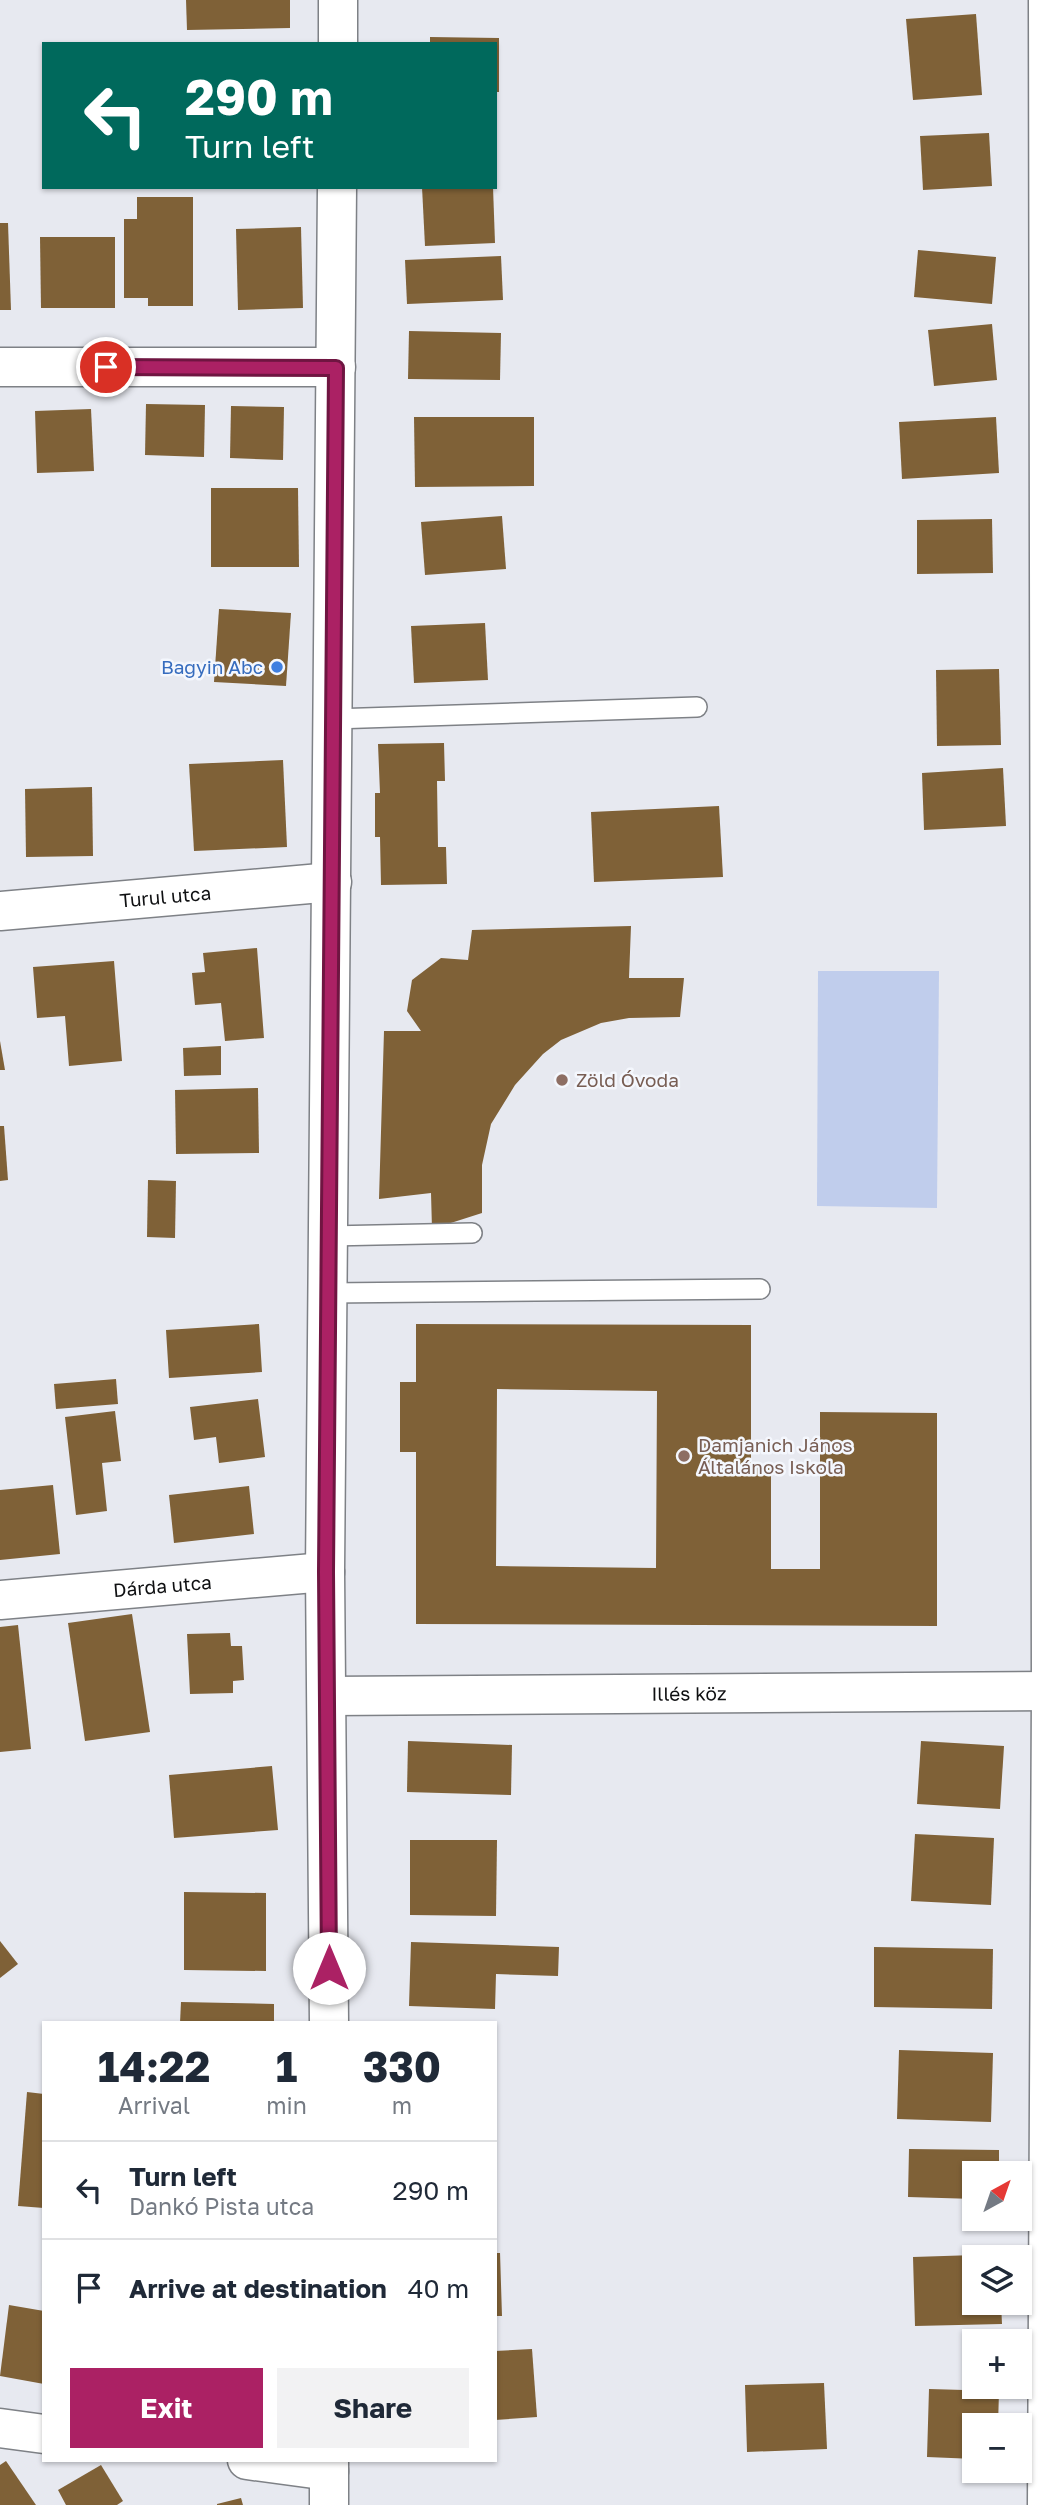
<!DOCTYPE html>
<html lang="en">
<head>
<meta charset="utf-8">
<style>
  body { margin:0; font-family:"Golos Text",sans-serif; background:#f2f2f3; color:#1f2937; height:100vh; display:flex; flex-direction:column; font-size:26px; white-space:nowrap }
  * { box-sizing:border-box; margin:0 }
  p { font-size:23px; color:#747a83 }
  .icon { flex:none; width:38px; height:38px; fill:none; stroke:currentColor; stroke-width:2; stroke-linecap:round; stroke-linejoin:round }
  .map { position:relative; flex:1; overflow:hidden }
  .panel { position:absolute; left:42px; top:2021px; width:455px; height:441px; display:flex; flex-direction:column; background:#fff; border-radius:0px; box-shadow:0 2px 5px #0004 }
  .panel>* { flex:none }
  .hud { position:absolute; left:42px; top:42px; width:455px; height:147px; border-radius:0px; box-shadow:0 2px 5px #0004; background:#00695c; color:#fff; overflow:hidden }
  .needle { width:46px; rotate:40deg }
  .controls { position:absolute; left:962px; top:2161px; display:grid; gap:14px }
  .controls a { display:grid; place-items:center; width:70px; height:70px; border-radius:0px; background:#fff; box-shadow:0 2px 5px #0004; font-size:35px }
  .pin { position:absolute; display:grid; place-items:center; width:60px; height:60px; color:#fff; margin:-30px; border:4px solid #fff; border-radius:50%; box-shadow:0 2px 7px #0007 }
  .me { position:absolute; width:77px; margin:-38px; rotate:0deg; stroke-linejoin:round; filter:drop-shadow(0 0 5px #0008) }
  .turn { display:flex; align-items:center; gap:24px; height:147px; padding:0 28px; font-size:32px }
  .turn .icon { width:91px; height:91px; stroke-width:2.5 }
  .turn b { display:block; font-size:49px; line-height:60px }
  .eta { display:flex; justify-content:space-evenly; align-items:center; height:119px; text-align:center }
  .eta b { font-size:42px; font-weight:700; line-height:49px }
  .cta { display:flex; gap:14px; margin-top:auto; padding:14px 28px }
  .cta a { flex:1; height:80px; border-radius:0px; background:#ab2164; color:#fff; font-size:28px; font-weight:700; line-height:80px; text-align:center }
  .cta a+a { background:#f2f2f3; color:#1f2937 }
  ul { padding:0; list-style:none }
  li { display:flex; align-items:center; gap:21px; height:98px; padding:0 28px; border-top:2px solid #e0e1e3 }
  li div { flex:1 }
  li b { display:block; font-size:26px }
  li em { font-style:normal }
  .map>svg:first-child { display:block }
  .green { fill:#c0cdec }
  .building { fill:#7f6137; fill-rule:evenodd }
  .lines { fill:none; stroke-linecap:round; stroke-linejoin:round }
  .lane-casing { stroke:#7e8186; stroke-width:22 }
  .street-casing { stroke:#7e8186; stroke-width:41 }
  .lane { stroke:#fff; stroke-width:19 }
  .street { stroke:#fff; stroke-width:38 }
  .route-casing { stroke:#6f1541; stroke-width:18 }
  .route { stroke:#ab2164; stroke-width:12 }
  .shop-dot { fill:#3f7fe0; stroke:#f4f7fd; stroke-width:2.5 }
  .education-dot { fill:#8d6e63; stroke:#f4f7fd; stroke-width:2.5 }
  .labels { text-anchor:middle; stroke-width:5; stroke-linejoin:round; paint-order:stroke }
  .shop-label { font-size:19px; fill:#366cbe; stroke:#f4f7fd; text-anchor:end }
  .street-label { font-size:19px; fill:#0f1012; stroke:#f4f7fd }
  .education-label { font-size:19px; fill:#785e54; stroke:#f4f7fd; text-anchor:start }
</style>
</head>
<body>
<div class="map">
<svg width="1054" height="2505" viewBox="0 0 1054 2505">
  <rect width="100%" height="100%" fill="#e7e9f0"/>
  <path class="green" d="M 818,971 L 939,971 L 937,1208 L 817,1206 Z"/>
  <g class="building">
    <path d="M 186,0 L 290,0 L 290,28 L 187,30 Z"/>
    <path d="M 976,14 L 982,95 L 913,100 L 906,19 Z"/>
    <path d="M 430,37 L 499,38 L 499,92 L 495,92 L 495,44 L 430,44 Z"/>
    <path d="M 989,133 L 992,186 L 923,190 L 920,136 Z"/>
    <path d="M 422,187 L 493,187 L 495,243 L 425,246 Z"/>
    <path d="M 137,197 L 193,197 L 193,306 L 148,306 L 148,298 L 124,298 L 124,219 L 137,219 Z"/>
    <path d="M 0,223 L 8,223 L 11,310 L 0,310 Z"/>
    <path d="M 301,227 L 303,308 L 238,310 L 236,229 Z"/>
    <path d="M 40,237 L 115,237 L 115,308 L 41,308 Z"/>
    <path d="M 918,250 L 996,257 L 992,304 L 914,297 Z"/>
    <path d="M 501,256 L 503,300 L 407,304 L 405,260 Z"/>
    <path d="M 992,324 L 997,380 L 934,386 L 928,330 Z"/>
    <path d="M 409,331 L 501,333 L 500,380 L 408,379 Z"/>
    <path d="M 146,404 L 205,405 L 204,457 L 145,455 Z"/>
    <path d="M 231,406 L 284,407 L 283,460 L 230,458 Z"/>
    <path d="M 91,409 L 94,471 L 37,473 L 35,411 Z"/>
    <path d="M 414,417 L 534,417 L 534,486 L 415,487 Z"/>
    <path d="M 996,417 L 999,473 L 902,479 L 899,422 Z"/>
    <path d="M 211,488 L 298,488 L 299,567 L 211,567 Z"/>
    <path d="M 502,516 L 506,569 L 425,575 L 421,522 Z"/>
    <path d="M 992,519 L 993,573 L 917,574 L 917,520 Z"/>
    <path d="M 219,609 L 291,613 L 286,686 L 214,682 Z"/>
    <path d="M 485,623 L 488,680 L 414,683 L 411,626 Z"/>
    <path d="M 999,669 L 1001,745 L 937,746 L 936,670 Z"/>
    <path d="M 444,743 L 445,781 L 437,781 L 438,847 L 446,847 L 447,884 L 381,885 L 380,837 L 375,837 L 375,793 L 380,793 L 378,744 Z"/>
    <path d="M 283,760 L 287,847 L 194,851 L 189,764 Z"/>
    <path d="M 1003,768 L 1006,826 L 924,830 L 922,773 Z"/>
    <path d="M 92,787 L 93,856 L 26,857 L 25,789 Z"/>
    <path d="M 719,806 L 723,877 L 594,882 L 591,812 Z"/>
    <path d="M 631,926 L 629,978 L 684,978 L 680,1017 L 629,1018 L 601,1023 L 561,1040 L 543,1054 L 515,1085 L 491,1124 L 482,1165 L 482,1213 L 432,1229 L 431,1193 L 379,1199 L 384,1031 L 421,1031 L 407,1011 L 412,980 L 441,958 L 468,960 L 472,930 Z"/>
    <path d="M 257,948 L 264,1038 L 225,1041 L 221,1003 L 195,1005 L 192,973 L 205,972 L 203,953 Z"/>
    <path d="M 114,961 L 122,1061 L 69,1066 L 65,1016 L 37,1018 L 33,967 Z"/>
    <path d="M 0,1041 L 5,1070 L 0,1070 Z"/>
    <path d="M 221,1046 L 221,1075 L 184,1076 L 183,1048 Z"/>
    <path d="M 258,1088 L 259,1153 L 176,1154 L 175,1090 Z"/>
    <path d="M 0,1126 L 4,1126 L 8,1180 L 0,1181 Z"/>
    <path d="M 148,1180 L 176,1181 L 175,1238 L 147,1237 Z"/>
    <path d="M 259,1324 L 262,1372 L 169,1378 L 166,1330 Z"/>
    <path d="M 416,1324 L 751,1325 L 751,1467 L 771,1467 L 771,1569 L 820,1569 L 820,1412 L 937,1413 L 937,1626 L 416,1624 L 416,1452 L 400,1452 L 400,1382 L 416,1382 ZM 497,1389 L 657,1391 L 656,1568 L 496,1566 Z"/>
    <path d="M 116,1379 L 118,1404 L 56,1409 L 54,1384 Z"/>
    <path d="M 258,1399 L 265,1457 L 219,1463 L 216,1437 L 194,1440 L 190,1407 Z"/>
    <path d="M 115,1411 L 121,1461 L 102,1463 L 107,1511 L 76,1515 L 65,1417 Z"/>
    <path d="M 53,1485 L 60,1554 L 0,1560 L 0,1490 Z"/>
    <path d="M 249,1486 L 254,1534 L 174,1543 L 169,1495 Z"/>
    <path d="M 132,1614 L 150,1732 L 85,1741 L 68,1623 Z"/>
    <path d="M 18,1625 L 31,1749 L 0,1752 L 0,1627 Z"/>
    <path d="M 230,1633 L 231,1646 L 242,1646 L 244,1680 L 233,1681 L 233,1693 L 190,1694 L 187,1634 Z"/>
    <path d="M 408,1741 L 512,1745 L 511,1795 L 407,1792 Z"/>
    <path d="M 921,1741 L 1004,1746 L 1000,1809 L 917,1804 Z"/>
    <path d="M 272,1766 L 278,1830 L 174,1838 L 169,1775 Z"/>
    <path d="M 915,1834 L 994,1838 L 991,1905 L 911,1901 Z"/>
    <path d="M 410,1840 L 497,1840 L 496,1916 L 410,1915 Z"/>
    <path d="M 184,1892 L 266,1893 L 266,1971 L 184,1970 Z"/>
    <path d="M 0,1941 L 18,1964 L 0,1978 Z"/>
    <path d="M 411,1942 L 559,1947 L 558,1976 L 496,1974 L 495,2009 L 409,2006 Z"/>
    <path d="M 874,1947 L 993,1949 L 992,2009 L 874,2007 Z"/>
    <path d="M 181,2002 L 274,2004 L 274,2023 L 180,2023 Z"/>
    <path d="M 899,2050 L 993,2053 L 991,2122 L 897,2119 Z"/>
    <path d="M 27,2092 L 44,2094 L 44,2208 L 18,2206 Z"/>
    <path d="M 909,2149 L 999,2150 L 999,2174 L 975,2174 L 975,2199 L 908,2197 Z"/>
    <path d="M 495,2253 L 500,2253 L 502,2316 L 495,2316 Z"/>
    <path d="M 975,2255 L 975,2303 L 1001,2303 L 1002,2324 L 915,2326 L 913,2257 Z"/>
    <path d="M 9,2305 L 44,2311 L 44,2384 L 0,2376 Z"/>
    <path d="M 532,2349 L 537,2417 L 495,2420 L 495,2351 Z"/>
    <path d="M 824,2383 L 827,2449 L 747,2452 L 745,2385 Z"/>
    <path d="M 929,2389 L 999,2391 L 998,2426 L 975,2426 L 975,2459 L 927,2457 Z"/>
    <path d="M 6,2461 L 36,2505 L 0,2505 L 0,2465 Z"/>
    <path d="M 101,2465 L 123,2501 L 117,2505 L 66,2505 L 58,2490 Z"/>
    <path d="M 241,2498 L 243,2505 L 217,2505 L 217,2504 Z"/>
  </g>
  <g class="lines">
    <defs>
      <g id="lane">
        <path d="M 333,719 L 697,707"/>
        <path d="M 329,1236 L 472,1233"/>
        <path d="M 328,1293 L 760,1289"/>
      </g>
      <g id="street">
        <path d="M 338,44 L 338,0"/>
        <path d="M 0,367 L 336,367"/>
        <path id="s1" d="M 0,911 L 332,882"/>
        <path id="s2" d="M 0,1600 L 325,1572"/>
        <path id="s3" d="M 329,1696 L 1051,1691"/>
        <path d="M 329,2023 L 325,1572 L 337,187"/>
        <path d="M 0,2428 L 44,2434"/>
        <path d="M 247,2460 L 329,2471"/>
        <path d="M 329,2460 L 329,2505"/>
        <path d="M 1047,2505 L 1051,1691 L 1048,0"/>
      </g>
    </defs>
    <use href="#lane" class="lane-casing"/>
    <use href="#street" class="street-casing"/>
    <use href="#lane" class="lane"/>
    <use href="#street" class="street"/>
  </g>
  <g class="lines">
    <defs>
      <path id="route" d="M 106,367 L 336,368 L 326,1572 L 329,1968"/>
    </defs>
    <use href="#route" class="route-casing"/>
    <use href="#route" class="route"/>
  </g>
  <circle class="shop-dot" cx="277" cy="667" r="7"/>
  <g class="education-dot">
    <circle cx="562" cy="1080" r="7"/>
    <circle cx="684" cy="1456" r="7"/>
  </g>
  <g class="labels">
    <g class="shop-label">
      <text x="263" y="674">Bagyin Abc</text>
    </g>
    <g class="street-label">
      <text dy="7" stroke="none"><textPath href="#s1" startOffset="166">Turul utca</textPath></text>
      <text dy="7" stroke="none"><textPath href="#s2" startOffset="163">Dárda utca</textPath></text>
      <text dy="7" stroke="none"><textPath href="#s3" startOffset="360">Illés köz</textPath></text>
    </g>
    <g class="education-label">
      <text x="576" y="1087">Zöld Óvoda</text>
      <text x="698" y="1452">Damjanich János<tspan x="698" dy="22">Általános Iskola</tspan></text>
    </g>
  </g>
</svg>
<div class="controls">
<a><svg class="needle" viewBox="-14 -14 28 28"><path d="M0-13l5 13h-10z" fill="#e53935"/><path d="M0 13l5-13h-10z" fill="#747a83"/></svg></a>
<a><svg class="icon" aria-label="layers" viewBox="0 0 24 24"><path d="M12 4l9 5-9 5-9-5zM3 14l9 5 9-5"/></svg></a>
<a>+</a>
<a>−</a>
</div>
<div class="pin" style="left:106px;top:367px;background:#d93025"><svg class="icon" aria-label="arrive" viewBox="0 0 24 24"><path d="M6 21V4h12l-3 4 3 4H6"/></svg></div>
<svg class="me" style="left:329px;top:1968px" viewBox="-20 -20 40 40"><circle r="19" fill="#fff"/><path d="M0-13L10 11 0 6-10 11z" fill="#ab2164"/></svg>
<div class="hud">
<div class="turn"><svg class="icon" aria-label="left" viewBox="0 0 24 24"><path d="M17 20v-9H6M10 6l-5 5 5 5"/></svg><div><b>290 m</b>Turn left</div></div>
</div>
<section class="panel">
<div class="eta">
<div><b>14:22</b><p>Arrival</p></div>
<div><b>1</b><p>min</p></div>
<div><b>330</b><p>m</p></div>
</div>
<ul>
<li><svg class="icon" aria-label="left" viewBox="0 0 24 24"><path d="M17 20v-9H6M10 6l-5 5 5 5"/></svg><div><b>Turn left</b><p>Dankó Pista utca</p></div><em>290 m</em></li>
<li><svg class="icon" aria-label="arrive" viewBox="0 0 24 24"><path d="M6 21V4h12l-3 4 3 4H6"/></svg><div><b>Arrive at destination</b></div><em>40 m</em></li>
</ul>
<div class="cta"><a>Exit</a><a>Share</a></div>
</section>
</div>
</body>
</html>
